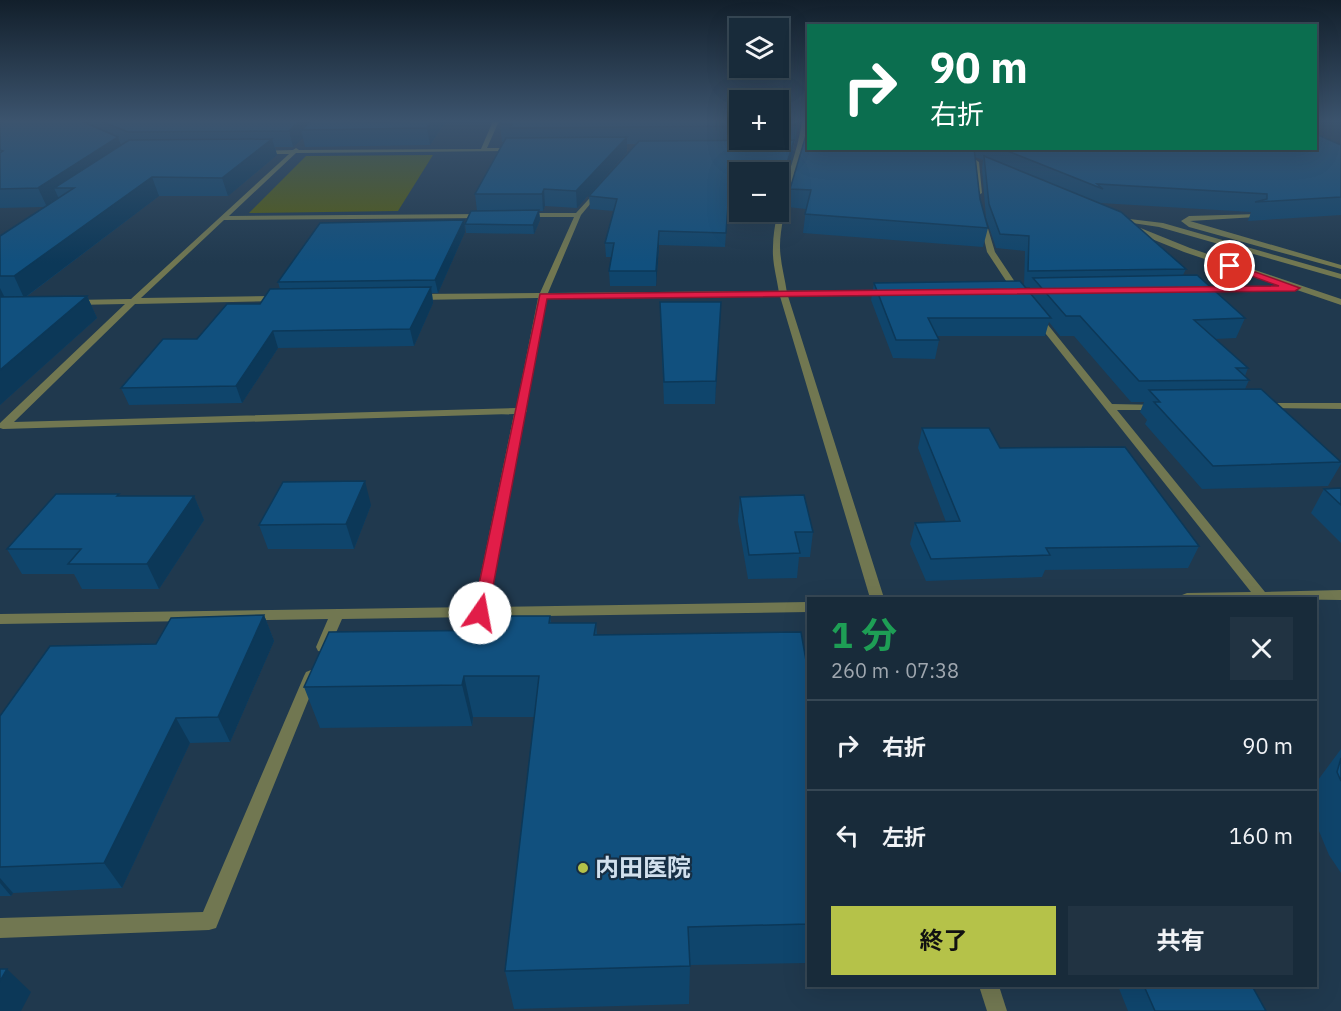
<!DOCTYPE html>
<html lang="ja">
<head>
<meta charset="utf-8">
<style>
  body { margin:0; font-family:"IBM Plex Sans","Noto Sans JP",sans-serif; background:#213342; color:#f1f3f6; height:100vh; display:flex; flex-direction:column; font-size:22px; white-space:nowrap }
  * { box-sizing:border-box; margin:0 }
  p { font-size:20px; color:#9fa7af }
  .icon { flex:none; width:33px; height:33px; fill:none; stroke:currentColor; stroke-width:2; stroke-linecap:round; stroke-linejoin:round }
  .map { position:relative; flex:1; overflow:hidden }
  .side { position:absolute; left:807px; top:597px; width:510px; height:390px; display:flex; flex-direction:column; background:#182b3a; border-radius:0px; box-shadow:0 6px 24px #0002,0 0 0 2px #364754 }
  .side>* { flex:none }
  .top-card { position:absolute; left:807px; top:24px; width:510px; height:126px; border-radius:0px; box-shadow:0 6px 24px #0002,0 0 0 2px #364754; background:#0b6e4f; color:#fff; overflow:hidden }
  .fabs { position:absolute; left:729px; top:18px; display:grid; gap:12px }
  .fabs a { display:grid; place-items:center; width:60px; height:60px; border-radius:0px; background:#182b3a; box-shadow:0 6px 24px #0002,0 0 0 2px #364754; font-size:30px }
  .pin { position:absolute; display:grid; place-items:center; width:51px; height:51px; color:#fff; margin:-26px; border:3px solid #fff; border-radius:50%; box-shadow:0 2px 6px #0007 }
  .me { position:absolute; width:66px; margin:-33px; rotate:12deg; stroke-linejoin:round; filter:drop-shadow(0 0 4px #0008) }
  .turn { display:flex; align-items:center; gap:21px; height:126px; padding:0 24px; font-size:27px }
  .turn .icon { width:78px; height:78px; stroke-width:2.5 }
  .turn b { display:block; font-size:42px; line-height:51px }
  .round { display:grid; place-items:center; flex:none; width:63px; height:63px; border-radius:0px; background:#213342 }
  .overview { display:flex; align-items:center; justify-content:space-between; height:102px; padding:0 24px }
  h1 { font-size:36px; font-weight:700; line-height:45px; color:#1e9e55 }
  .button { display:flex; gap:12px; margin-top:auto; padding:12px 24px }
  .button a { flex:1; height:69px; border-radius:0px; background:#b5c249; color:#111; font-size:24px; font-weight:700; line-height:69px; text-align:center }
  .button a+a { background:#213342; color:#f1f3f6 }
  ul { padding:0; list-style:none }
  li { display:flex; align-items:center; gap:18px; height:90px; padding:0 24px; border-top:2px solid #364754 }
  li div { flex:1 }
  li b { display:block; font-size:22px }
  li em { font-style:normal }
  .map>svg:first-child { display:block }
  .green { fill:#565d0d }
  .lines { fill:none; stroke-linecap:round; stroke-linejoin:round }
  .minor { fill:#717751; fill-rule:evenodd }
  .tertiary { fill:#717751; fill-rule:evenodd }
  .wall { fill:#0f456c; fill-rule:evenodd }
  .shaded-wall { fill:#0c3858 }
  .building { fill:#11507e; stroke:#0c3858; stroke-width:1.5 }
  .route { fill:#e11d48; stroke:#92132f; stroke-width:1.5 }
  .poi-dot { fill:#b5c249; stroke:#162e43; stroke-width:2 }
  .labels { text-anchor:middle; stroke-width:4.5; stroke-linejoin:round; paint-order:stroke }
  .near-poi-label { font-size:24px; font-weight:bold; fill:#d1e0ed; stroke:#162e43; text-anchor:start }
</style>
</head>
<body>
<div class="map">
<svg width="1341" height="1011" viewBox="0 0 1341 1011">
  <rect width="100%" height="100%" fill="#20394e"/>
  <path class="green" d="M 433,155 L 398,211 L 249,213 L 306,156 Z"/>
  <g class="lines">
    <g class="minor">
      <path d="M 493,121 L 499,121 L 487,148 L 515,148 L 517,151 L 296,153 L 229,216 L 483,214 L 486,216 L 483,218 L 224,220 L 141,298 L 277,296 L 281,299 L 280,301 L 135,304 L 14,422 L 516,408 L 538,298 L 417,300 L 413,297 L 417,294 L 540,293 L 574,217 L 525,217 L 522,215 L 525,213 L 576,213 L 598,189 L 601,191 L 581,215 L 548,293 L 889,290 L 893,292 L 889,294 L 547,298 L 526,409 L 527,411 L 525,413 L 488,607 L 808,602 L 808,612 L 342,619 L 328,651 L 323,652 L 318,651 L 316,647 L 328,619 L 0,624 L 0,614 L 474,607 L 514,414 L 3,429 L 0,428 L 0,423 L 125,304 L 75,305 L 71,302 L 72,300 L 131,299 L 289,154 L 259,154 L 257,151 L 293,150 L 296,148 L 299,150 L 481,149 Z"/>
      <path d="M 976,160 L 979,162 L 982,193 L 979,195 L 976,193 L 973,162 Z"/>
      <path d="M 1258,214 L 1258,216 L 1256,217 L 1190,221 L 1341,265 L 1341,269 L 1189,227 L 1181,221 L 1189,216 Z"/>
      <path d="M 1121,218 L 1163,223 L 1341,274 L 1341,279 L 1159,227 L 1119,221 L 1119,219 Z"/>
      <path d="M 980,221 L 986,222 L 995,252 L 1023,294 L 1022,296 L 1016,296 L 987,252 Z"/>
      <path d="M 1127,225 L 1133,225 L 1190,248 L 1341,299 L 1341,305 L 1297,290 L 1194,291 L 1194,287 L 1197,287 L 1285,286 L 1184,252 L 1127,229 Z"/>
      <path d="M 1037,314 L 1040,315 L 1112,404 L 1161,405 L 1162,407 L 1161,409 L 1157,410 L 1117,410 L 1265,592 L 1341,590 L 1341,600 L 1180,598 L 1182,595 L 1187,593 L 1251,592 L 1034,319 L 1033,317 Z"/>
      <path d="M 1264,403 L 1341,403 L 1341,409 L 1260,408 L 1259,406 L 1260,404 Z"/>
      <path d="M 311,670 L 316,672 L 318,676 L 216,928 L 209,930 L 0,938 L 0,918 L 203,912 L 304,676 L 306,672 Z"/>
    </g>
    <g class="tertiary">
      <path d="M 802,121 L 808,121 L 806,137 C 798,173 781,209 780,246 C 780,262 785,278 787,293 L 884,598 L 870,598 L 779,293 C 777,278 772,263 773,247 C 774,204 796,164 802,121 Z"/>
      <path d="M 979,986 L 999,986 L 1007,1011 L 987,1011 Z"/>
    </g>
  </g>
  <g class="wall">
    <path d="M 0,121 L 446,121 L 430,145 L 305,147 L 303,138 L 293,147 L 275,147 L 277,155 L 228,196 L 159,196 L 26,297 L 87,296 L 97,318 L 0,405 L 0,236 L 44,207 L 0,208 Z"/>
    <path d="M 740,121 L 740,140 L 778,140 L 778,121 L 798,121 L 797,134 L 795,143 L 794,143 L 793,151 L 778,201 L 778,172 L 740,172 L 740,204 L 728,203 L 725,247 L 659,245 L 656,286 L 610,286 L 609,271 L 612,257 L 606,257 L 605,243 L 614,211 L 590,209 L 589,196 L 636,144 L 627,144 L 627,152 L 577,208 L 545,206 L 543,211 L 539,211 L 540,220 L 534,234 L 466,233 L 465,224 L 477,211 L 475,194 L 504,142 L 502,142 L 500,124 Z"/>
    <path d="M 808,126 L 808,148 L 1316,148 L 1341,145 L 1341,215 L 1248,221 L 1251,212 L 1100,203 L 1186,269 L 1183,275 L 1245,318 L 1236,338 L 1215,339 L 1248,368 L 1245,376 L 1249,380 L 1245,389 L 1341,461 L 1341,464 L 1328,486 L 1202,489 L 1145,424 L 1147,420 L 1140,412 L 1144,402 L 1131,402 L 1074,336 L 1060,336 L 1049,322 L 1045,336 L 937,336 L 939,340 L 935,359 L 893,358 L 871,300 L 874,283 L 1024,286 L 1025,251 L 996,248 L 986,218 L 982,169 L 983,160 L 975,157 L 980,199 L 988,228 L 983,247 L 803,233 L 806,209 L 788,207 L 790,189 L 808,134 ZM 1025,287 L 1030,287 L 1029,292 Z"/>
    <path d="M 464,220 L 465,232 L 438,293 L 432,293 L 433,303 L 414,346 L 278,348 L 242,403 L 129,405 L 121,388 L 197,339 L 260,304 L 280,289 L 278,282 Z"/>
    <path d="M 660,302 L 720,322 L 715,404 L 664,404 Z"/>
    <path d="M 922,428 L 1000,448 L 1199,546 L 1188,568 L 1045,570 L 1042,577 L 926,581 L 910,544 L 915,523 L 946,522 L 918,448 Z"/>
    <path d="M 1341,488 L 1341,543 L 1311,513 L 1324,489 Z"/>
    <path d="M 119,494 L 120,496 L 194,496 L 204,520 L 159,589 L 82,589 L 74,574 L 22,574 L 7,549 Z"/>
    <path d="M 740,497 L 813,532 L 810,557 L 799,557 L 797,578 L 748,579 L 738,521 Z"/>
    <path d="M 371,505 L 354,549 L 268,549 L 259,525 Z"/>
    <path d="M 264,615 L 274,641 L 230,742 L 190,743 L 122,888 L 13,893 L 11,896 L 0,896 L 0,716 L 156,644 Z"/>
    <path d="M 550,616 L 551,623 L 596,623 L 597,635 L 808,672 L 808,963 L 690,965 L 689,1004 L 514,1009 L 505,971 L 534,717 L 473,717 L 472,726 L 320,728 L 304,687 L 506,630 Z"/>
    <path d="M 1341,749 L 1341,873 L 1329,855 L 1316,824 L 1316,787 L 1318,780 Z"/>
    <path d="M 1085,986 L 1252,986 L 1266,1011 L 1128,1011 L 1118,986 L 1087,989 Z"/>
  </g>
  <g class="shaded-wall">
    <path d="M 299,121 L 321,121 L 301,130 L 303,138 L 293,147 L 289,131 Z"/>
    <path d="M 432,121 L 446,121 L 430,145 L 427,128 Z"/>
    <path d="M 798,121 L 797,134 L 795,143 L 797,125 Z"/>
    <path d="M 118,137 L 124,153 L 54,188 L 59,199 L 47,207 L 38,188 Z"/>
    <path d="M 627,137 L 627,152 L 577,208 L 576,191 Z"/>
    <path d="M 272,139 L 277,155 L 228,196 L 222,178 Z"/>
    <path d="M 794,140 L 793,151 L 778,201 L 778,192 Z"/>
    <path d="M 152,177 L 159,196 L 24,298 L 14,276 Z"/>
    <path d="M 544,189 L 545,206 L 543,211 L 542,194 Z"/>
    <path d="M 539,210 L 540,220 L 534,234 L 533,225 Z"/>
    <path d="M 464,220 L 465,232 L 438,293 L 435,280 Z"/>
    <path d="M 659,231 L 659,245 L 656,286 L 656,271 Z"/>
    <path d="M 431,287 L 433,303 L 414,346 L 410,329 Z"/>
    <path d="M 0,288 L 10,308 L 0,316 Z"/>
    <path d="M 87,296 L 97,318 L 0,405 L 0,370 Z"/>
    <path d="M 721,302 L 720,322 L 715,404 L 716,381 Z"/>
    <path d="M 273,331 L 278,348 L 242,403 L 236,386 Z"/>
    <path d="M 365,481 L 371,505 L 354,549 L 346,524 Z"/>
    <path d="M 194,496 L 204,520 L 159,589 L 147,564 Z"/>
    <path d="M 264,615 L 274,641 L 230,742 L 218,717 Z"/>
    <path d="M 464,676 L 473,717 L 472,726 L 462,685 Z"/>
    <path d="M 176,718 L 190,743 L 122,888 L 104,863 Z"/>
    <path d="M 0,878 L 13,893 L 11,896 L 0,883 Z"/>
    <path d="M 7,969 L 31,992 L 21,1011 L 0,1011 L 0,981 Z"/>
  </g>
  <g class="building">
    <path d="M 5,121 L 81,121 L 118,137 L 38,188 L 0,189 L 0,153 L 3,151 L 0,150 L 0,122 Z"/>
    <path d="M 100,121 L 299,121 L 289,131 L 128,132 Z"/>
    <path d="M 311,121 L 380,122 L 432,121 L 427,128 L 301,130 Z"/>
    <path d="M 501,121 L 740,121 L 740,126 L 510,128 L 512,124 L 500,124 Z"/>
    <path d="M 778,121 L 798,121 L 797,125 L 778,125 Z"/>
    <path d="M 808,134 L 808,148 L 974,148 L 980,199 L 988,228 L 805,214 L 811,190 L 790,189 L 806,135 Z"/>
    <path d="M 1316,134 L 1341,145 L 1341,197 L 1255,202 L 1267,199 L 1267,194 L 1097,184 L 1103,189 L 1000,148 L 1316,148 Z"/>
    <path d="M 627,137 L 576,191 L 544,189 L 542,194 L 475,194 L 506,138 Z"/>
    <path d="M 272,139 L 222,178 L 152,177 L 14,276 L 0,276 L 0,236 L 74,188 L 54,188 L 129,140 Z"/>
    <path d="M 794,140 L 778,192 L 778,172 L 740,172 L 740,191 L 729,190 L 726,233 L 659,231 L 656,271 L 609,271 L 614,243 L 605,243 L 617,199 L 589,196 L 639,141 Z"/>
    <path d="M 984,156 L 1121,212 L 1186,269 L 1028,271 L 1029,236 L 1000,234 L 989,204 Z"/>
    <path d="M 539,210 L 533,225 L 465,224 L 471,211 Z"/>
    <path d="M 464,220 L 435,280 L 278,282 L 320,223 Z"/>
    <path d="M 1197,275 L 1245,318 L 1194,320 L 1248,368 L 1236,368 L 1249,380 L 1139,381 L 1080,316 L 1066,316 L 1033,278 Z"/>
    <path d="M 1020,281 L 1051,318 L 928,318 L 939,340 L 896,340 L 874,283 Z"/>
    <path d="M 431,287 L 410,329 L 273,331 L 236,386 L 121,388 L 163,339 L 197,339 L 227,304 L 260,304 L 270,289 Z"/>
    <path d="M 87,296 L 0,370 L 0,297 Z"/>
    <path d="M 660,302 L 721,302 L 716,381 L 664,382 Z"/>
    <path d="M 1261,389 L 1341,462 L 1213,466 L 1154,402 L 1160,402 L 1149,390 Z"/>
    <path d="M 922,428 L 989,428 L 1000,448 L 1125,447 L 1199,546 L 1046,548 L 1050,555 L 931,559 L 915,523 L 960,521 Z"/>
    <path d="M 365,481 L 346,524 L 259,525 L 283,482 Z"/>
    <path d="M 1341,488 L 1341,505 L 1324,489 Z"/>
    <path d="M 56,494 L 119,494 L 117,496 L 194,496 L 147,564 L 68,564 L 81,549 L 7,549 Z"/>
    <path d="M 804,495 L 813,532 L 795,532 L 800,553 L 749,555 L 740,497 Z"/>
    <path d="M 264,615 L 218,717 L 176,718 L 104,863 L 0,867 L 0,716 L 50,646 L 156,644 L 171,618 Z"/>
    <path d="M 509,616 L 550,616 L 549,623 L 596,623 L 594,635 L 801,632 L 808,672 L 808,924 L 688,927 L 690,966 L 505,971 L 539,676 L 464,676 L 462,685 L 304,687 L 329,632 L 506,630 Z"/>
    <path d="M 1341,758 L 1341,781 L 1337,772 Z"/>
    <path d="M 0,969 L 7,969 L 0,981 Z"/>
    <path d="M 1144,986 L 1252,986 L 1266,1011 L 1155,1011 Z"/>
  </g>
  <linearGradient id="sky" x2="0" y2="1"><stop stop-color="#121f2b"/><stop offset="0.46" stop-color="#3c546e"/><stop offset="1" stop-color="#3c546e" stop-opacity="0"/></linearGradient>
  <rect width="1341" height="263" fill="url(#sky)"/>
  <path class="route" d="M 1227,264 L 1233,264 L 1300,288 L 1295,291 L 547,299 L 488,613 L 486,617 L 475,617 L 473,613 L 540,294 L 1279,286 L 1227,267 Z"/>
  <circle class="poi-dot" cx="583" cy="868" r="6"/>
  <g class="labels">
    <g class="near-poi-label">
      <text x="595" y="876">内田医院</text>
    </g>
  </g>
</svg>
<div class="fabs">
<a><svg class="icon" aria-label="layers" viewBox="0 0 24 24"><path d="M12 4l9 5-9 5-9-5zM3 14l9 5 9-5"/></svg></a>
<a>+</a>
<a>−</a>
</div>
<div class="pin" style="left:1230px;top:266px;background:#d93025"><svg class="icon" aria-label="arrive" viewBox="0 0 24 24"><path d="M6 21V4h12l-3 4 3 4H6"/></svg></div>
<svg class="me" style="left:480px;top:613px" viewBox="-20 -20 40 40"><circle r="19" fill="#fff"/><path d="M0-13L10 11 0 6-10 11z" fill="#e11d48"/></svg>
<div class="top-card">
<div class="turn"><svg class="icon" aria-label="right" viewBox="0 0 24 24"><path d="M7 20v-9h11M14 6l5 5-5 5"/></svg><div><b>90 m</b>右折</div></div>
</div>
<section class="side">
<div class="overview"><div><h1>1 分</h1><p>260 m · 07:38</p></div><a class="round"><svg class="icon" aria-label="close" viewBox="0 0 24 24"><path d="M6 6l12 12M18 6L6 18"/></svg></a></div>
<ul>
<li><svg class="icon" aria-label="right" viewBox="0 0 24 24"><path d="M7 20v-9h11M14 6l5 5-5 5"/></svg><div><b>右折</b></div><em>90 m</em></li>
<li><svg class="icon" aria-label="left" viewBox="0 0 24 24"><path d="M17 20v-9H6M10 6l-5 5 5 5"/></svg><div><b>左折</b></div><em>160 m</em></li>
</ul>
<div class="button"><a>終了</a><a>共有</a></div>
</section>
</div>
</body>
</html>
